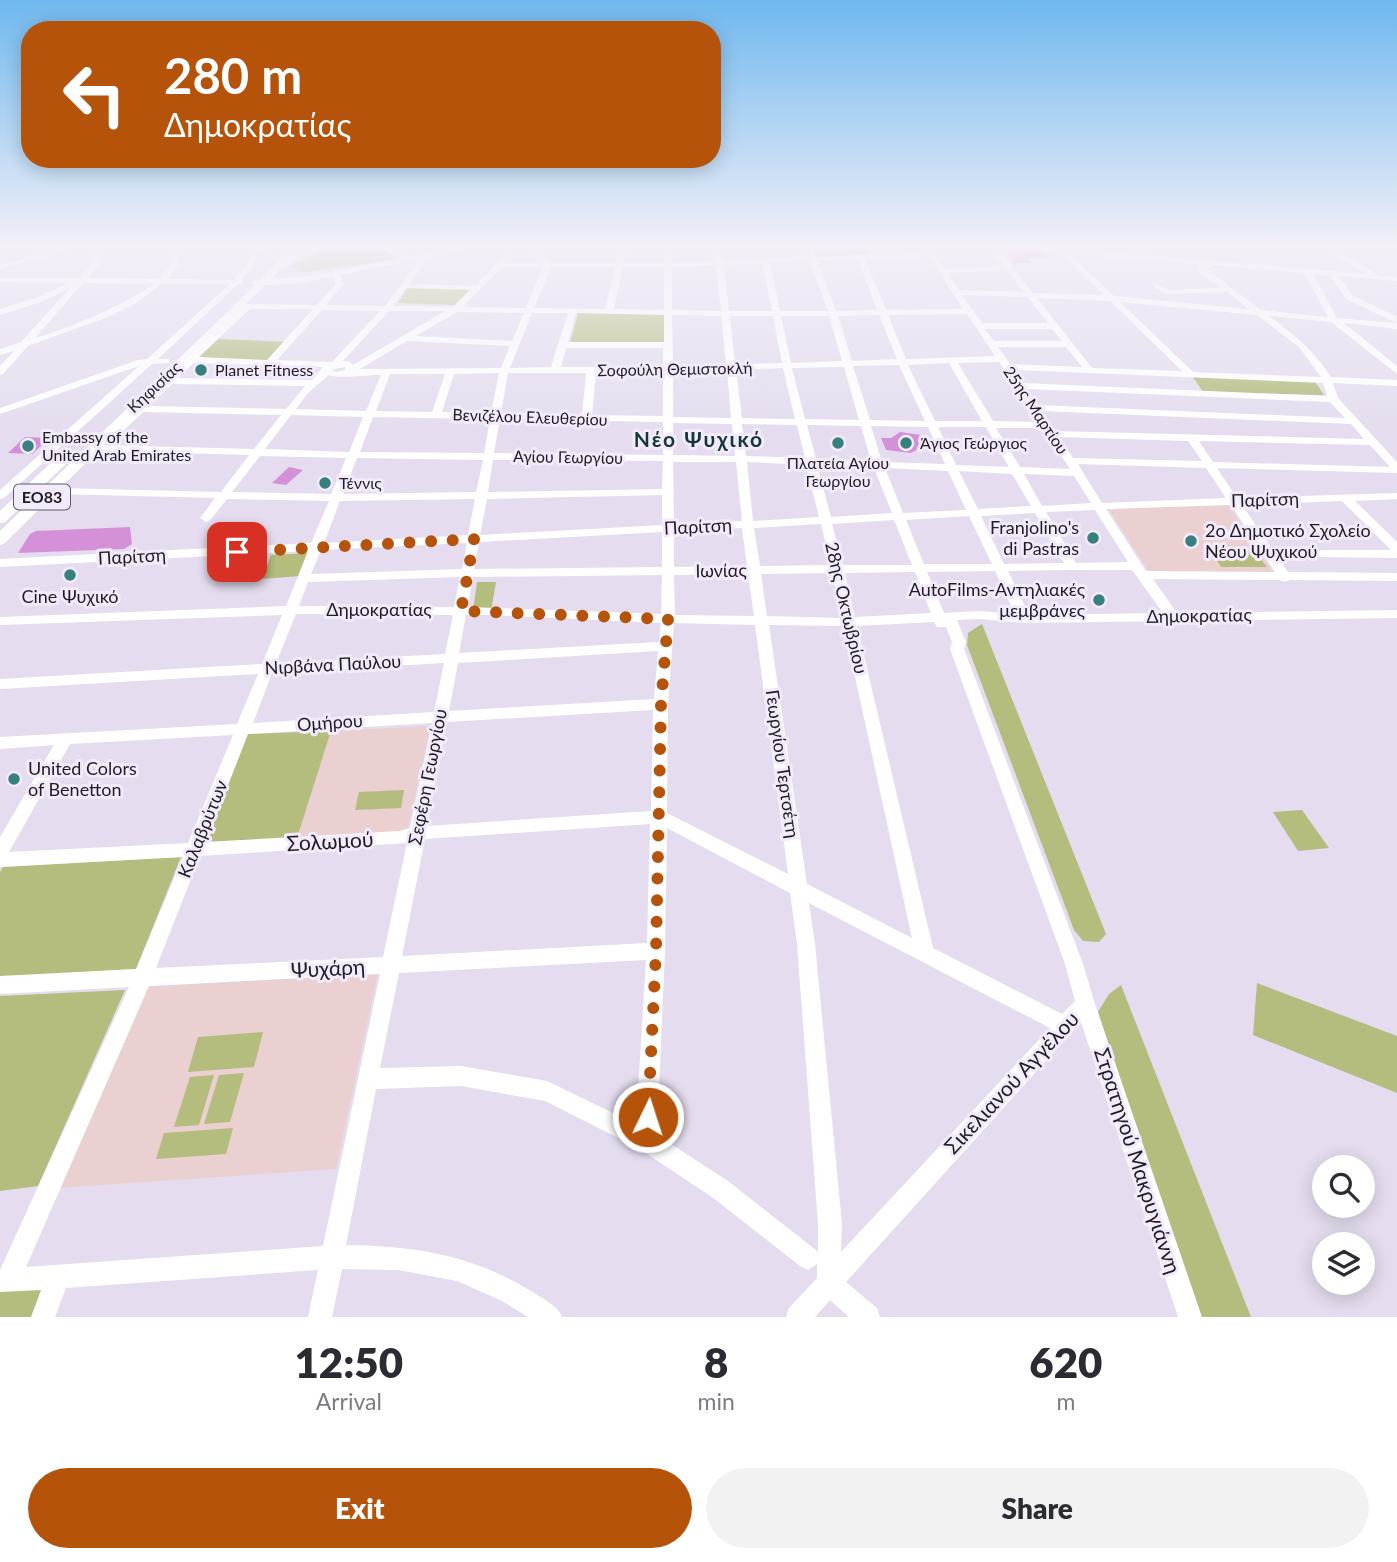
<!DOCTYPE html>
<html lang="en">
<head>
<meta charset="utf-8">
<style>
  body { margin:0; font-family:Lato,sans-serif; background:#f2f2f3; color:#2b2b33; height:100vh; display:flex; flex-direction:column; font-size:26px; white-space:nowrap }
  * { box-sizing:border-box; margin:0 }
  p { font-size:23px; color:#7c7c81 }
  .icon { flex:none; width:38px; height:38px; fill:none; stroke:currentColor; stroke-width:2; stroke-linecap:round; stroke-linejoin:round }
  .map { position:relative; height:1317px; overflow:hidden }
  .panel { display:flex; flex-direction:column; background:#fff; flex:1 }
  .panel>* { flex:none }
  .guide { position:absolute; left:21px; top:21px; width:700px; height:147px; border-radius:28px; box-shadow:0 4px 18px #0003; background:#b45309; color:#fff; overflow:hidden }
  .buttons { position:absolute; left:1312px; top:1155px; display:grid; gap:14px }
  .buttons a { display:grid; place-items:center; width:63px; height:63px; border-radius:50%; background:#fff; box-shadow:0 4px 18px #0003; font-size:35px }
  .pin { position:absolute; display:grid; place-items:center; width:60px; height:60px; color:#fff; margin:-30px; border-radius:14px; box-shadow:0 4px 10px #0006 }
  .me { position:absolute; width:77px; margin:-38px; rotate:4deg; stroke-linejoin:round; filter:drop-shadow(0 0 5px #0008) }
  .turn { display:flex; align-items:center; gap:24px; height:147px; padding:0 28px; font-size:32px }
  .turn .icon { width:91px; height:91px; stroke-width:2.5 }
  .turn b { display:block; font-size:49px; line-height:60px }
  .eta { display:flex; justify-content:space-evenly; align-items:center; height:119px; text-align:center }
  .eta b { font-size:42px; font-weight:800; line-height:49px }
  .button { display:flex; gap:14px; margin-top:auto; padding:14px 28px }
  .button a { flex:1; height:80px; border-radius:42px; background:#b45309; color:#fff; font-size:28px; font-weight:800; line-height:80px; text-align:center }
  .button a+a { background:#f2f2f3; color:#2b2b33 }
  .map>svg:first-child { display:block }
  .education { fill:#ead0d0 }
  .green { fill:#b4bc7e }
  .building { fill:#d591d7 }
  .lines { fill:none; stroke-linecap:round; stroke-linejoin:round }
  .minor { fill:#fff; fill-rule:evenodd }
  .major { fill:#fff; fill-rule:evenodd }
  .route { stroke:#b45309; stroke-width:12; stroke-dasharray:0 21.6 }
  .poi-dot { fill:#388080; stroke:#f3eafc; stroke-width:2.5 }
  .labels { text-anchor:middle; stroke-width:6; stroke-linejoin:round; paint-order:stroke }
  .far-street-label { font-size:16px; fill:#201d23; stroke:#f3eafc }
  .far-poi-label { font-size:16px; fill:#201d23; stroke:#f3eafc; text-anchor:start }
  .shield { fill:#f3eafc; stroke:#5f5a64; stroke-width:2 }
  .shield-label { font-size:16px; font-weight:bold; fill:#201d23 }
  .street-label { font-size:18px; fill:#201d23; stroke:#f3eafc }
  .poi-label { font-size:18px; fill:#201d23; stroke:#f3eafc; text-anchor:end }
  .far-district-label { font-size:21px; font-weight:bold; letter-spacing:2px; fill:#143737; stroke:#f3eafc }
  .near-street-label { font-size:21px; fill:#201d23; stroke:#f3eafc }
</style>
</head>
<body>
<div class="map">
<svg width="1397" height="1317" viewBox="0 0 1397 1317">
  <rect width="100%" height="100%" fill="#e5ddef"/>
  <g class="education">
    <path d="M 1227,503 L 1273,572 L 1150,573 L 1109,510 Z"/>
    <path d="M 431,726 L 407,832 L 297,838 L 331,731 Z"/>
    <path d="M 378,973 L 336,1169 L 57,1188 L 145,987 Z"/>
  </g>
  <g class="green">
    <path d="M 812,248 L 866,248 L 871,257 L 817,259 Z"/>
    <path d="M 322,250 L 385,250 L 397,259 L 308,272 L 289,267 Z"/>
    <path d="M 408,287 L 470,289 L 455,305 L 398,303 Z"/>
    <path d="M 578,313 L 665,314 L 664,344 L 570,343 Z"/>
    <path d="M 218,339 L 289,342 L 270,362 L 193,360 Z"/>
    <path d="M 1191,374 L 1314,380 L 1324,395 L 1203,392 Z"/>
    <path d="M 1210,550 L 1254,550 L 1267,567 L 1221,567 Z"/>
    <path d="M 308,553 L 300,576 L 262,579 L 271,555 Z"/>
    <path d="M 477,582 L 496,582 L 491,611 L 473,611 Z"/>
    <path d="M 982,624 L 1106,934 L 1099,942 L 1083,941 L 1074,930 L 967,645 L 968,633 Z"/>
    <path d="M 331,731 L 297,838 L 202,842 L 245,734 Z"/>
    <path d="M 404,790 L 401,808 L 355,810 L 359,792 Z"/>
    <path d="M 1302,810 L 1329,848 L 1298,851 L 1273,812 Z"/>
    <path d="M 181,857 L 136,969 L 0,977 L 0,872 L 3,867 Z"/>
    <path d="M 1257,983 L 1397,1036 L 1397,1093 L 1253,1035 Z"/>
    <path d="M 1121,985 L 1251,1317 L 1196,1317 L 1098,1012 L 1109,994 Z"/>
    <path d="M 125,990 L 38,1186 L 0,1191 L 0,996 Z"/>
    <path d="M 263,1032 L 254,1067 L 188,1072 L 198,1037 Z"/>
    <path d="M 244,1073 L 230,1122 L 204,1124 L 219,1075 Z"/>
    <path d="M 214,1075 L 199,1125 L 174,1127 L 190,1077 Z"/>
    <path d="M 233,1128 L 226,1154 L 156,1159 L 164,1133 Z"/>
    <path d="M 49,1287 L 37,1317 L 0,1317 L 0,1289 Z"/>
  </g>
  <g class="building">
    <path d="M 1001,248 L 1035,250 L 1047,253 L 1047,258 L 1028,258 L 1031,263 L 1014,263 Z"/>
    <path d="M 900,432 L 921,435 L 929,440 L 928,448 L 918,449 L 911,453 L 886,450 L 881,438 L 891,438 Z"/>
    <path d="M 25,437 L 50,438 L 32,454 L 8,453 Z"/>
    <path d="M 289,467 L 303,470 L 286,485 L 272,483 Z"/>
    <path d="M 130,527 L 132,544 L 124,549 L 18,553 L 30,534 L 36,531 Z"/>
  </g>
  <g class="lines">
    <g class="minor">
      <path d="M 62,248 L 73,248 L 0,269 L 0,265 Z"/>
      <path d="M 88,248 L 98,249 L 101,263 L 88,278 L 158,279 L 170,267 L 177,248 L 183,248 L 177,267 L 167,279 L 234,280 L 249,260 L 251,248 L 273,248 L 257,253 L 257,260 L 242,280 L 243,284 L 238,284 L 158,359 L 169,359 L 169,363 L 152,364 L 4,498 L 0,499 L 0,490 L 139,366 L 0,414 L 0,408 L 138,360 L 147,359 L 230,284 L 162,284 L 136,303 L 108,317 L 28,346 L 3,374 L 0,375 L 0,366 L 14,351 L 0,355 L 0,349 L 21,342 L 70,288 L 41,302 L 0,315 L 0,309 L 35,298 L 69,283 L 0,282 L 0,278 L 79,278 L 93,263 L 91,252 ZM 83,283 L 154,284 C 117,308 77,325 35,338 Z"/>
      <path d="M 302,248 L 310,248 C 301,258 290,267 276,268 L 276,264 L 291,257 Z"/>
      <path d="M 385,248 L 393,248 L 408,260 L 401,262 Z"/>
      <path d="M 508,248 L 515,248 L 505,263 L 543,263 L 530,248 L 537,248 L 551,263 L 616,263 L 620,248 L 627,248 L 624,263 L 664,263 L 665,248 L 672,248 L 672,263 L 715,261 L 712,248 L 718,248 L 723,260 L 808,257 L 806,248 L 812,248 L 816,257 L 926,252 L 924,248 L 930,248 L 945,269 L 1004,266 L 990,248 L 998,248 L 1033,293 L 1104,295 L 1060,252 L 1039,250 L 1036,248 L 1064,248 L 1366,274 L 1324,248 L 1333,248 L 1378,275 L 1397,277 L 1397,281 L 1339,276 L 1352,295 L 1397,317 L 1397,323 L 1346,299 L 1330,276 L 1313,274 L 1337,318 L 1397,323 L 1397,329 L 1344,323 L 1397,366 L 1397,374 L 1331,322 L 1269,316 C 1295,336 1313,349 1331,377 L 1397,380 L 1397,386 L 1333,383 L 1338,398 L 1397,462 L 1397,473 L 1217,468 L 1237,498 L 1397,493 L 1397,499 L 1355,501 L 1397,542 L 1397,558 L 1318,557 L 1316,554 L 1318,551 L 1322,550 L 1391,550 L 1342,501 L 1242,505 L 1288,572 L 1397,573 L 1397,581 L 1290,580 L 1285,582 L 1280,580 L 1153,579 L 1177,613 L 1397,610 L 1397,618 L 1024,623 L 979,619 L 957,620 L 966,642 L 964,649 L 1083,964 L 1095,1004 L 1202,1317 L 1178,1317 L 1081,1022 L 846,1282 L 877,1308 L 880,1317 L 849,1317 L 830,1300 L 815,1317 L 786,1317 L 789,1308 L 817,1278 L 817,1264 L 808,1270 L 800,1266 L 712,1197 L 638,1148 L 545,1101 L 461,1086 L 376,1089 L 346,1245 C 416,1246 474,1255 534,1293 C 545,1300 557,1305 562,1317 L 528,1317 L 502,1301 L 457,1281 L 398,1270 L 342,1269 L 332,1317 L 308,1317 L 318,1270 L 66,1288 L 55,1317 L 31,1317 L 41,1290 L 0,1292 L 0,1270 L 129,987 L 0,994 L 0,976 L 136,969 L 183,857 L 0,867 L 0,837 L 54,745 L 0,749 L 0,737 L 237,724 L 258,674 L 0,689 L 0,679 L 262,664 L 282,615 L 0,625 L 0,617 L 286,606 L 308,551 L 0,567 L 0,559 L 311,543 L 329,501 L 227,499 L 210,520 L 206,522 L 200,518 L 215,498 L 57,494 L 51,491 L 57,488 L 221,492 L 249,455 L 99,451 L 94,448 L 99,445 L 254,449 L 281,415 L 143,412 L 121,433 L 117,434 L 112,431 L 245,304 L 317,305 L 336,284 L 331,273 L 335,271 L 339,273 L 344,284 L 326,305 L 385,306 L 417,263 L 412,260 L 412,256 L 418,256 L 425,262 L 409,284 L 475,286 L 496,264 ZM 1069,253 L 1204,265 L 1198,267 L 1198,271 L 1221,288 L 1169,290 L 1157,285 L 1153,287 L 1168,294 L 1227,292 L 1249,309 L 1114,296 ZM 929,256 L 963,309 L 886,310 L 865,259 ZM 858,259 L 877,310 L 836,311 L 818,261 ZM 810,261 L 828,311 L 780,311 L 770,263 ZM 762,263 L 772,311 L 729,311 L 724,265 ZM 716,265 L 721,311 L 672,310 L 672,267 ZM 1214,265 L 1304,273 L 1328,317 L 1261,310 L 1206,269 ZM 502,267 L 543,267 L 526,308 L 463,307 ZM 551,267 L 615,267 L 605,309 L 534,308 ZM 623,267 L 664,267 L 664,310 L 614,309 ZM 1007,270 L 1024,292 L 959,290 L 948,273 ZM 406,288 L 470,290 L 453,307 L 393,306 ZM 962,295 L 1028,297 L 1048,323 L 982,323 ZM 1037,298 L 1110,301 L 1182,371 L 1092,368 ZM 1120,302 L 1257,315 L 1299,347 L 1321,377 L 1193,372 ZM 250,309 L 313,309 L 267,360 L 199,357 ZM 322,310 L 380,311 L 332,362 L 277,360 ZM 389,311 L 445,311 L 353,365 L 350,362 L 343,361 ZM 457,312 L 524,313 L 512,341 L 416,336 ZM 532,313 L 568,313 L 551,367 L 510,368 ZM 576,313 L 664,315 L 664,342 L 568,342 ZM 967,314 L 995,356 L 906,359 L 888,315 ZM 672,315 L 721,316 L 726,364 L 673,366 ZM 879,315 L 897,359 L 852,361 L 838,316 ZM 730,316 L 773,316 L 782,363 L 735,364 ZM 781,316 L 829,316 L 842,361 L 791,363 ZM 985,329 L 1052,329 L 1062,341 L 994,341 ZM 407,341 L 510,346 L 501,368 L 360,369 ZM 998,347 L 1066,347 L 1082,367 L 1010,364 ZM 566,348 L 663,348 L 663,366 L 561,367 ZM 999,362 L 1039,422 L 993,421 L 958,363 ZM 194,363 L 323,367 L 312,380 L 178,378 ZM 949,363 L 982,421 L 935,421 L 908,365 ZM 899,365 L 925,421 L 870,420 L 853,366 ZM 345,367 L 345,370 L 336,372 L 332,370 ZM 844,367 L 859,420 L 805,419 L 792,368 ZM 783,368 L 795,419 L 742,418 L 736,370 ZM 727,370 L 731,418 L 673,417 L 673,372 ZM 1014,370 L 1323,383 L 1327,396 L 1023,383 ZM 596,372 L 663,372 L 663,416 L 592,415 ZM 499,373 L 491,413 L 442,412 L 454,374 ZM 508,373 L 586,373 L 582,415 L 501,413 ZM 390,374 L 445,374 L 432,412 L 376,411 ZM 329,375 C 337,379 369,375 381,375 L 366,411 L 296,409 L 308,393 ZM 172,384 L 305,386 L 286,409 L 149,406 ZM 1027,389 L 1330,402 L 1345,418 L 1038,405 ZM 1042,411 L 1351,424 L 1364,439 L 1055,431 ZM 291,415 L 363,417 L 349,452 L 265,449 ZM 373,417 L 480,419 L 490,419 L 484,453 L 360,452 ZM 500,419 L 663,422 L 663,455 L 494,453 ZM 673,423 L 732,424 L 735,456 L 673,455 ZM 742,424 L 797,425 L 805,458 L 746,456 ZM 807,425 L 861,426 L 871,461 L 816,459 ZM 871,426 L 928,427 L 945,464 L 882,462 ZM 938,427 L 986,427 L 1009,467 L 956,465 ZM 996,428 L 1043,428 L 1070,469 L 1020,467 ZM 1059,437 L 1188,441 L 1202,461 L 1073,458 ZM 1199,441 L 1370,445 L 1390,467 L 1213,462 ZM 260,456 L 346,458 L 331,494 L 232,492 ZM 357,458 L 483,460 L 476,492 L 343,494 ZM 493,460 L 663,461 L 662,489 L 488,492 ZM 673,462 L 736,462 L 742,521 L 674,525 ZM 747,462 L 806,465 L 819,517 L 753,521 ZM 1078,464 L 1206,468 L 1226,498 L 1102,503 ZM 817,465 L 874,468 L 892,513 L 831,517 ZM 885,468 L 948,471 L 966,510 L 903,513 ZM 959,471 L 1012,474 L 1031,506 L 978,509 ZM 1024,474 L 1074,476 L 1091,503 L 1042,506 ZM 662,495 L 662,525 L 480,535 L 487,499 ZM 475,499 L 468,535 L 324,543 L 340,501 ZM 1231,505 L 1275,572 L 1146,571 L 1106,509 ZM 1095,510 L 1128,562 L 1076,563 L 1046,512 ZM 1035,513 L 1064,563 L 1004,564 L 981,516 ZM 969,516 L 992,564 L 924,564 L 906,520 ZM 894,520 L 912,565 L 843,565 L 832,524 ZM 821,524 L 831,565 L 760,566 L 754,528 ZM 742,528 L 747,566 L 674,567 L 674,532 ZM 662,532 L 662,567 L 474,569 L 479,542 ZM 467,543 L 462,569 L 311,574 L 321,550 ZM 1068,570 L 1132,570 L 1163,613 L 1029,615 L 1008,571 ZM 995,571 L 1015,614 L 979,611 L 944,613 L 927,572 ZM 915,572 L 931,613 L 855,617 L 845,573 ZM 832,573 L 842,618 L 767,616 L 761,574 ZM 748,574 L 754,616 L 675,615 L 674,575 ZM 662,575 L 661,614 L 468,607 L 473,577 ZM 460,577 L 454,607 L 299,606 L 308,582 ZM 296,614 L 453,615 L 445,654 L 276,663 ZM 466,615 L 491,615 L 661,623 L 659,642 L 459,653 ZM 934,622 L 937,627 L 946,627 L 952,642 L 950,649 L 1065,964 L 1075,1001 L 1062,1014 L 933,948 L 857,626 ZM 674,623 L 755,625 L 788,874 L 667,813 L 668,704 ZM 769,625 L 844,626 L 912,938 L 807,884 ZM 658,651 L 654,699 L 449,711 L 458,663 ZM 444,663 L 434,712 L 253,723 L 272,673 ZM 653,710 L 651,811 L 427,826 L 447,722 ZM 432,723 L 410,828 L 400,831 L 206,842 L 248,734 ZM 233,735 L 188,843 L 9,852 L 70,744 ZM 650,824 L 647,943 L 402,956 L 425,839 ZM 667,828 L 790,893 L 797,944 L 818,1224 L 818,1253 L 816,1250 L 728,1181 L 657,1135 L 665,951 ZM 407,843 L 383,957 L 156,968 L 200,856 ZM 809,903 L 1050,1028 L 841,1252 L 842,1224 L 815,944 ZM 646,960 L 636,1124 L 547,1081 L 461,1066 L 380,1068 L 399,973 ZM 380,974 L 323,1246 L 26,1267 L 149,986 Z"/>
    </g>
    <g class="major">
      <path d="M 290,248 L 300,248 L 271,279 L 301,277 L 455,248 L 472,248 L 301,283 L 265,285 L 5,543 L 0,545 L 0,531 L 219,320 L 254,286 L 252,281 L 260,280 Z"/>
      <path d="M 63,455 L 70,459 L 68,462 L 5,522 L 0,523 L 0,511 L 58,456 Z"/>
    </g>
  </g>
  <linearGradient id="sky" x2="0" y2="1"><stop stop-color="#6fb8ee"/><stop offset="0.57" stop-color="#f3f0f8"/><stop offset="1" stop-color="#f3f0f8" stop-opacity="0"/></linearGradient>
  <rect width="1397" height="432" fill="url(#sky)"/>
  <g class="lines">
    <path class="route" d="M 237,552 L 474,539 L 461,611 L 668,619 L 661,704 L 656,951 L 648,1117"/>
  </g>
  <g class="poi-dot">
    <circle cx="201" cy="370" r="7"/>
    <circle cx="838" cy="443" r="7"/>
    <circle cx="906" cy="443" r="7"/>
    <circle cx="28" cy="446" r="7"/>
    <circle cx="325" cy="483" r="7"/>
    <circle cx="1093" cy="538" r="7"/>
    <circle cx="1191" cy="541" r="7"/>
    <circle cx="70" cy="575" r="7"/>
    <circle cx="1099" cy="600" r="7"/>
    <circle cx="14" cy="779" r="7"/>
  </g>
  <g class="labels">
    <g class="far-street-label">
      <text transform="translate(675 369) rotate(-1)" y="6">Σοφούλη Θεμιστοκλή</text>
      <text transform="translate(154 387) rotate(-43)" y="6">Κηφισίας</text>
      <text transform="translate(1036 410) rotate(56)" y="6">25ης Μαρτίου</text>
      <text transform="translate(530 417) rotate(2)" y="6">Βενιζέλου Ελευθερίου</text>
      <text transform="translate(568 457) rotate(1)" y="6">Αγίου Γεωργίου</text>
    </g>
    <g class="far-poi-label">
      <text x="215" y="376">Planet Fitness</text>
      <text x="42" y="443">Embassy of the<tspan x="42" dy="18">United Arab Emirates</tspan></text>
      <text x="920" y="449">Άγιος Γεώργιος</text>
      <text x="838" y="469" text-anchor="middle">Πλατεία Αγίου<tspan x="838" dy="18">Γεωργίου</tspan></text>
      <text x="339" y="489">Τέννις</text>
    </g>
    <rect class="shield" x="14" y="484.5" width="56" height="25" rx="5"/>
    <g class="shield-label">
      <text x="42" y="503">ΕΟ83</text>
    </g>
    <g class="street-label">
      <text transform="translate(1265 500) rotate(-2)" y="6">Παρίτση</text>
      <text transform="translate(698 527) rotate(-3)" y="6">Παρίτση</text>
      <text transform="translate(132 557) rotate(-3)" y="6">Παρίτση</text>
      <text transform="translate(721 571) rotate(-1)" y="6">Ιωνίας</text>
      <text transform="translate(846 608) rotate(77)" y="6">28ης Οκτωβρίου</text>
      <text x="379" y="616">Δημοκρατίας</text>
      <text transform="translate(1199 616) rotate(-1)" y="6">Δημοκρατίας</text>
      <text transform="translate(333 665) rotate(-3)" y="6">Νιρβάνα Παύλου</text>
      <text transform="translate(330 723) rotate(-4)" y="6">Ομήρου</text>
      <text transform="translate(782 764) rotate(82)" y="6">Γεωργίου Τερτσέτη</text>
      <text transform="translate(428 777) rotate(-79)" y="6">Σεφέρη Γεωργίου</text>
      <text transform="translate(203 829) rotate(-68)" y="6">Καλαβρύτων</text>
    </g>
    <g class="poi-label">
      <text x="1079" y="534">Franjolino's<tspan x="1079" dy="21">di Pastras</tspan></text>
      <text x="1205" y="537" text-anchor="start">2ο Δημοτικό Σχολείο<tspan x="1205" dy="21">Νέου Ψυχικού</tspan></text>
      <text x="1085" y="596">AutoFilms-Αντηλιακές<tspan x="1085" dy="21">μεμβράνες</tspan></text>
      <text x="70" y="603" text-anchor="middle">Cine Ψυχικό</text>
      <text x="28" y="775" text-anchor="start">United Colors<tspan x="28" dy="21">of Benetton</tspan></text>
    </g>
    <g class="far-district-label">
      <text x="699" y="447">Νέο Ψυχικό</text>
    </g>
    <g class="near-street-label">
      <text transform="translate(330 842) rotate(-3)" y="7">Σολωμού</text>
      <text transform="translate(328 969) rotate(-3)" y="7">Ψυχάρη</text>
      <text transform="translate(1012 1083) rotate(-47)" y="7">Σικελιανού Αγγέλου</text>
      <text transform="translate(1137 1161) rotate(72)" y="7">Στρατηγού Μακρυγιάννη</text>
    </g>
  </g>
</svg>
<div class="buttons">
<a><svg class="icon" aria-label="search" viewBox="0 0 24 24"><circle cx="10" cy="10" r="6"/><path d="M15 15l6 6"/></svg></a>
<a><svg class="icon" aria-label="layers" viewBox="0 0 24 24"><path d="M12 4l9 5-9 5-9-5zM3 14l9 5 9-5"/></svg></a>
</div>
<div class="pin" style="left:237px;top:552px;background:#d93025"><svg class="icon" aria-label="arrive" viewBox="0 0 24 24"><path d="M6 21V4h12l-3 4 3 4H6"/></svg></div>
<svg class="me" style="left:648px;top:1117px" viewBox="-20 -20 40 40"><circle r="17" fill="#b45309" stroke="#fff" stroke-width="3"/><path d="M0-11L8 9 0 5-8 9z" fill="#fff"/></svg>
<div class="guide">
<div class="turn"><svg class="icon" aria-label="left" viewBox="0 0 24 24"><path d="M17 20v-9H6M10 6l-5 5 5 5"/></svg><div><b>280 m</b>Δημοκρατίας</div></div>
</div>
</div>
<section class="panel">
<div class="eta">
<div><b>12:50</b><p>Arrival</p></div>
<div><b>8</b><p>min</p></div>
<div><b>620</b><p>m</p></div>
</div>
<div class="button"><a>Exit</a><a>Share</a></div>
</section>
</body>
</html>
